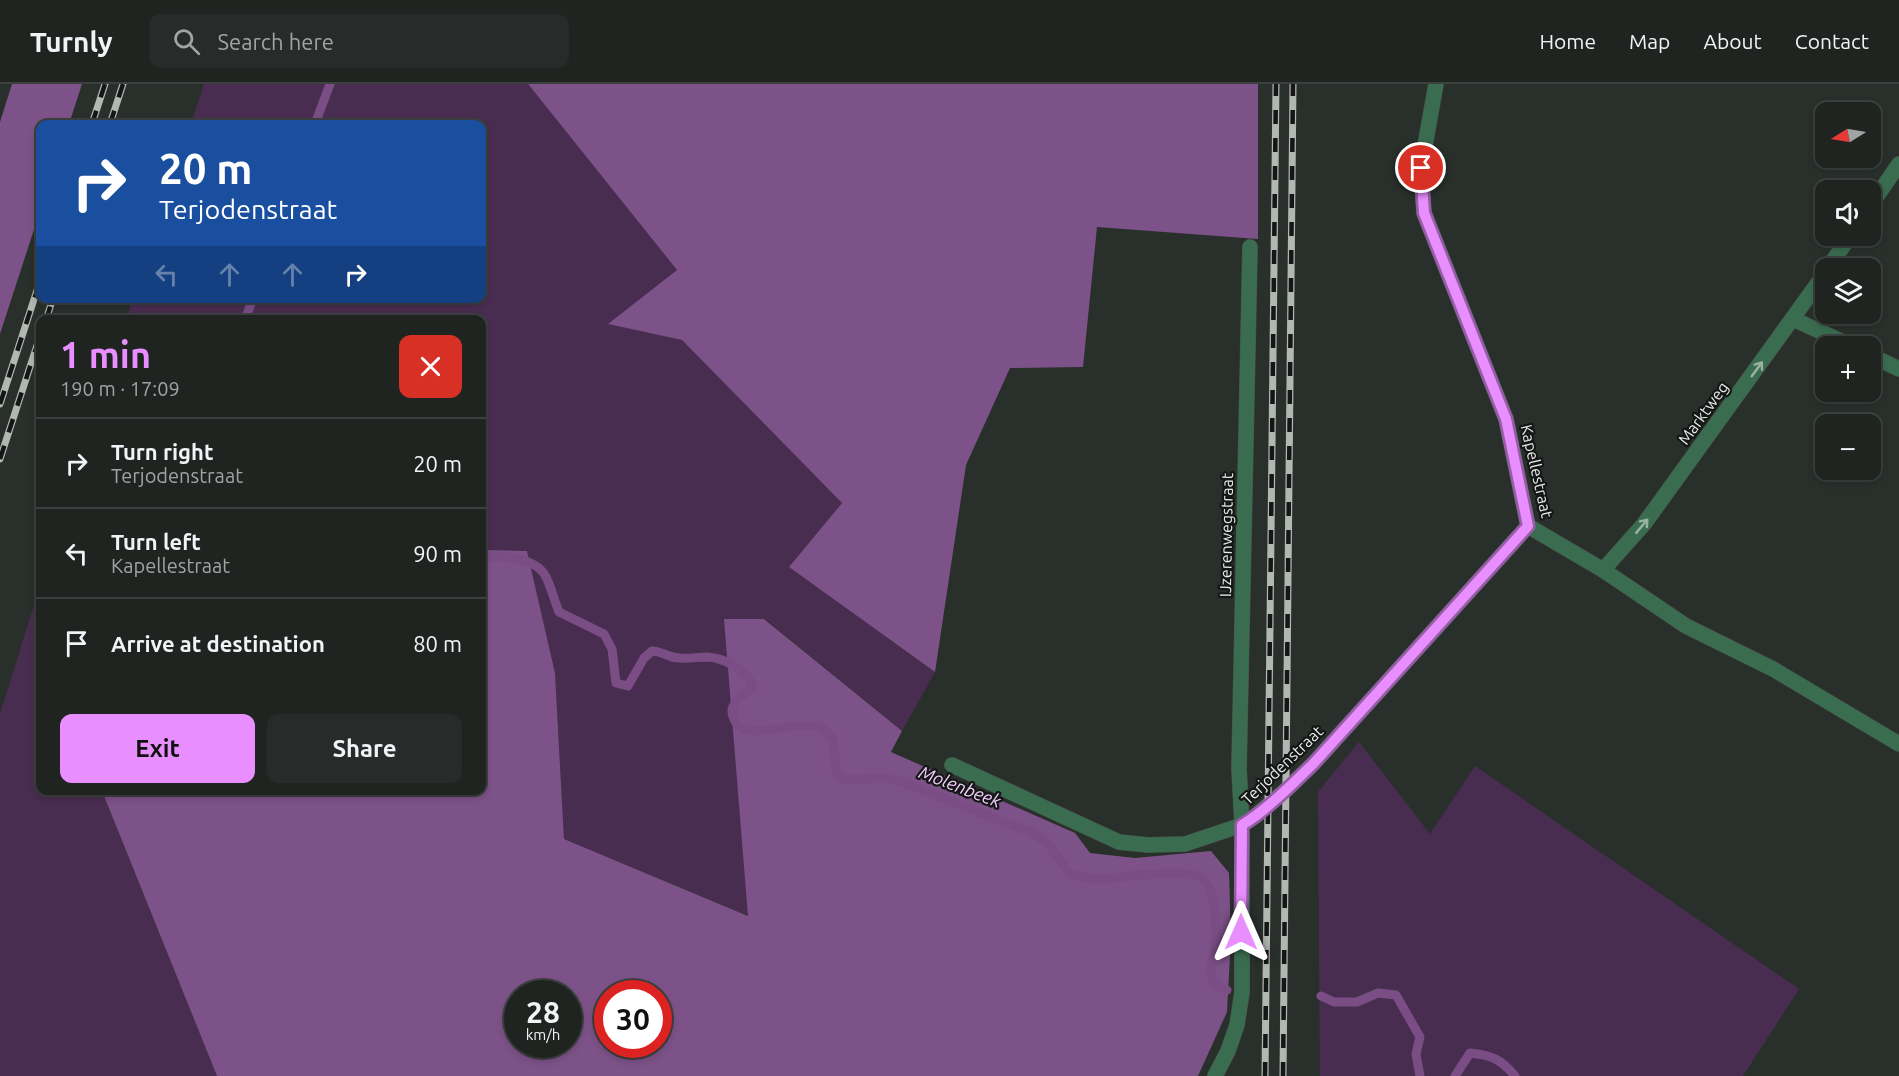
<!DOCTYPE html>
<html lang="en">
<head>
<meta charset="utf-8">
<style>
  body { margin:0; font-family:Ubuntu,sans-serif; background:#272c2a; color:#f1f3f6; height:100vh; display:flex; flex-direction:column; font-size:22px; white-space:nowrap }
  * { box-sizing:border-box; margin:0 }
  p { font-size:20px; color:#a1a4a5 }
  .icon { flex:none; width:33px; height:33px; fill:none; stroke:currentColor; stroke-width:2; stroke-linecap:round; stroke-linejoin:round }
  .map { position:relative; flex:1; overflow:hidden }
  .drawer { position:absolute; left:36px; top:231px; width:450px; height:480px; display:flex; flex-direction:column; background:#1f2421; border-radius:12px; box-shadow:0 3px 9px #0003,0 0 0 2px #3c413f }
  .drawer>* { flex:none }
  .top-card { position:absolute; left:36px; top:36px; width:450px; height:183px; border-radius:12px; box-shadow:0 3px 9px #0003,0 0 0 2px #3c413f; background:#1a4fa0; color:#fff; overflow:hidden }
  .needle { width:39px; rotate:259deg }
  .controls { position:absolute; left:1815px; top:18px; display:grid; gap:12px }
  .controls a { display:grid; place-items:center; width:66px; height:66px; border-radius:12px; background:#1f2421; box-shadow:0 3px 9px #0003,0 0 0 2px #3c413f; font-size:30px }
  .speed { position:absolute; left:504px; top:896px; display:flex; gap:12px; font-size:30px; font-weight:700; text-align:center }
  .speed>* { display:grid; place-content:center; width:78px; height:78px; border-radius:50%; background:#1f2421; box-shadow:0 3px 9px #0003,0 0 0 2px #3c413f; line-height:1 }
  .speed small { font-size:15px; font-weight:400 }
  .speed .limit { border:9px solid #d22; background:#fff; color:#111 }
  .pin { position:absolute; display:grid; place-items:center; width:51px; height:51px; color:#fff; margin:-26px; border:3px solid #fff; border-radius:50%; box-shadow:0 2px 6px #0007 }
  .me { position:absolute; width:66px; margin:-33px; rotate:0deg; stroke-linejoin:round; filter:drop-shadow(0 0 4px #0008) }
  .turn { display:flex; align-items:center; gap:21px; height:126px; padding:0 24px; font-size:27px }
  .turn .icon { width:78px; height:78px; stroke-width:2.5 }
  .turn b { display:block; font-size:42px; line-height:51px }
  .lanes { display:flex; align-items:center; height:57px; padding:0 24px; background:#0003; justify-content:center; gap:30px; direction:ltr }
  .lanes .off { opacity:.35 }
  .round { display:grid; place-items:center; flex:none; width:63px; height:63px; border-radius:12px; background:#272c2a }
  .overview { display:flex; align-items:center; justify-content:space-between; height:102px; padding:0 24px }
  h1 { font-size:36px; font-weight:700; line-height:45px; color:#e88eff }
  .cta { display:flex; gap:12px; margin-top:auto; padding:12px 24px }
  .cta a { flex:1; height:69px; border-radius:12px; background:#e88eff; color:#111; font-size:24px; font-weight:700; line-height:69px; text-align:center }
  .cta a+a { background:#272c2a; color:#f1f3f6 }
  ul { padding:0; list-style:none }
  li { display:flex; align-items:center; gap:18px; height:90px; padding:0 24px; border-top:2px solid #3c413f }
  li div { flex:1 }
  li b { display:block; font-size:22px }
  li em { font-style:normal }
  header { display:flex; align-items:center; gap:36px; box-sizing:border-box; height:84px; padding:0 30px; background:#1f2421; border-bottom:2px solid #3c413f }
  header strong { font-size:28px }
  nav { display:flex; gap:33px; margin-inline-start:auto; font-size:21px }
  .search { width:420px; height:54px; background:#272c2a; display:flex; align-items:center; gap:15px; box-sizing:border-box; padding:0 21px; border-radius:12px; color:#a1a4a5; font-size:22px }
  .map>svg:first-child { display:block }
  .green { fill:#492d50 }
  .forest { fill:#7d5288; fill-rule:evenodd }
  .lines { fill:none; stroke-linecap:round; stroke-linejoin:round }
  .stream { stroke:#7a4e84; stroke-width:9 }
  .street-casing { stroke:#484e4a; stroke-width:16 }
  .street { stroke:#3a6c50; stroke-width:15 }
  .rail-casing { stroke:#b3b7b4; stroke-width:7 }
  .rail { stroke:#141715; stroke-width:4.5; stroke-dasharray:14; stroke-linecap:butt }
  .oneway { stroke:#9ab2a4 }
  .route-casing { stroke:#975ca6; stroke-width:15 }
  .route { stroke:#e88eff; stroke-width:10 }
  .labels { text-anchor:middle; stroke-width:4.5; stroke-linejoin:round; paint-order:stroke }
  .street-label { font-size:16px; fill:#e8ece9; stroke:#141715 }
  .water-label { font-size:18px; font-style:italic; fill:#f4cefe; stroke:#141715 }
</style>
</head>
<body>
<header>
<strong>Turnly</strong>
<div class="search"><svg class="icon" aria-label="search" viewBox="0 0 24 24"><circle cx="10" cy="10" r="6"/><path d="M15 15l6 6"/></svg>Search here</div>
<nav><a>Home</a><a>Map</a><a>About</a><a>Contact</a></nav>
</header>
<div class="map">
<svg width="1899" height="992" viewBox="0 0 1899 992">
  <rect width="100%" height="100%" fill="#29302c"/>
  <g class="green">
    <path d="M 204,0 L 528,0 L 677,186 L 609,240 L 682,256 L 842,419 L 789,483 L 935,588 L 902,647 L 765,535 L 725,535 L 749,832 L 564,755 L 555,589 L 527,467 L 482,466 L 482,236 L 126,236 L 133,215 L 482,214 L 482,40 L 191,40 Z"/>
    <path d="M 40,502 L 40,706 L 102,707 L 217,992 L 0,992 L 0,630 Z"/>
    <path d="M 1359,658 L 1430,750 L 1475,682 L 1799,905 L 1743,992 L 1320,992 L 1318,708 Z"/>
  </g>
  <g class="forest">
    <path d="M 12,0 L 82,0 L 69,40 L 40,40 L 40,127 L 0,250 L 0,38 Z"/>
    <path d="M 528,0 L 1258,0 L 1258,155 L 1097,143 L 1083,283 L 1010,284 L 966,381 L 935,588 L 789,483 L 842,419 L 682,256 L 608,240 L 677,186 Z"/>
    <path d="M 482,466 L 527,467 L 555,589 L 564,755 L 748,832 L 724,535 L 764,535 L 902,647 L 891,668 L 1075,749 L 1090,769 L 1135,774 L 1211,767 L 1229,789 L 1231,853 L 1227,928 L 1198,992 L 217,992 L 102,707 L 482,706 ZM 518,909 L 568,909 L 568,960 L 518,960 ZM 608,909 L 658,909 L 658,960 L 608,960 Z"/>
  </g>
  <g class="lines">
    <g class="stream">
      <path d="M 315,40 L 330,0"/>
      <path d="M 245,236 L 253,214"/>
      <path d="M 482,474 C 500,471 534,473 545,491 C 551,502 554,516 559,528 L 604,550 L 612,565 L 616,599 L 628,602 L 644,574 L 652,567 C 662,567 669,574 679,574 C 688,575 698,573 707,573 C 726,574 745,586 753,602 C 743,612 726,620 734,635 C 745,662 798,632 822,645 C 840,655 832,674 837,691 L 844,696 L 884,694 L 902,698 L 1035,750 L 1048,760 L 1070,790 L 1095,796 C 1116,794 1192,782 1204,796 C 1217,811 1216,840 1216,859 C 1216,868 1211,877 1211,886 C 1210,890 1213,896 1214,900 L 1227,906"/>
      <path d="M 1321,912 L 1334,918 L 1357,918 L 1378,909 L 1396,911 L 1420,953 L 1416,970 L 1420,992"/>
      <path d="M 1455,992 L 1470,969 C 1491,971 1501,975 1515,992"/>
    </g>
    <defs>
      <g id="street">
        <path d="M 1436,0 L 1421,84 L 1424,129 L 1506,335 L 1528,442 L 1603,486 L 1686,542 L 1773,585 L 1899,660"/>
        <path d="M 1870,122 L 1899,80"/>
        <path d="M 1828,184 L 1850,152"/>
        <path d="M 1793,235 L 1852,262"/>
        <path d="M 1870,271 L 1899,285"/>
        <path d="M 1603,486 L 1644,440 L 1826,188"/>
        <path d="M 952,681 L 1119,758 L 1148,761 L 1185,760 L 1242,741 L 1254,733 L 1286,706 L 1313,680 L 1528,442"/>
        <path d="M 1215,992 L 1228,967 L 1237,941 L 1242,908 L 1242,741 L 1239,685 L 1250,163"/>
      </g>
    </defs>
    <use href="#street" class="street-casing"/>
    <use href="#street" class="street"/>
    <defs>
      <g id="rail">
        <path d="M 92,40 L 105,0"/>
        <path d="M 110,40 L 123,0"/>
        <path d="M 46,236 L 53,214"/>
        <path d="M 0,320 L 40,197"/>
        <path d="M 0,375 L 40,252"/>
        <path d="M 1265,992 L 1276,0"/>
        <path d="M 1283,992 L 1293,0"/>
      </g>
    </defs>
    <use href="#rail" class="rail-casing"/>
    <use href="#rail" class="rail"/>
  </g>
  <defs><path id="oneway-shaft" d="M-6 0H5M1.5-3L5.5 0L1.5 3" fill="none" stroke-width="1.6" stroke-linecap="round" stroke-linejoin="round" transform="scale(1.5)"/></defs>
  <g class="oneway">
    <use href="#oneway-shaft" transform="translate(1757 285) rotate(-54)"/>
    <use href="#oneway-shaft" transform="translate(1642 442) rotate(-50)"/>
  </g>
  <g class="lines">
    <defs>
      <path id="route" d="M 1241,848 L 1242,741 C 1268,725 1291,701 1313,680 L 1528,442 L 1506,335 L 1424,129 L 1421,84"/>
    </defs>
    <use href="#route" class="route-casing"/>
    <use href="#route" class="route"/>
  </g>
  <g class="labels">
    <g class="street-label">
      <text transform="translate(1703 329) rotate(-54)" y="6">Marktweg</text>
      <text transform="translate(1537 387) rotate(77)" y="6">Kapellestraat</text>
      <text transform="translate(1226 451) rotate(-89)" y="6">IJzerenwegstraat</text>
      <text transform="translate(1282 681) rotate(-44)" y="6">Terjodenstraat</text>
    </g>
    <g class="water-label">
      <text transform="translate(960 703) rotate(21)" y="6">Molenbeek</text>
    </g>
  </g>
</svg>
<div class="controls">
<a><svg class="needle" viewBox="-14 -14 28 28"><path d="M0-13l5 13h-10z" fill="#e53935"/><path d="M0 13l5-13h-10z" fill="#a1a4a5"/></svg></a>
<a><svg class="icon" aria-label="sound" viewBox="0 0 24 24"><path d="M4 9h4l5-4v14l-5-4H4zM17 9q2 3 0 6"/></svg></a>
<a><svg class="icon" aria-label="layers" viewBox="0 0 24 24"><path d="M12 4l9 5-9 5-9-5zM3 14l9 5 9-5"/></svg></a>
<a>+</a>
<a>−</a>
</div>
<div class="speed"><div>28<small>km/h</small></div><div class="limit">30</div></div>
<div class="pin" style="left:1421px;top:84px;background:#d93025"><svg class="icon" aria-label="arrive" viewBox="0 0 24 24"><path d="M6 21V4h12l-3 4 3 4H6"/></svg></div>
<svg class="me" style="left:1241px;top:848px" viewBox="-20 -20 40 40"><path d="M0-17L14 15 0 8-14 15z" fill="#e88eff" stroke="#fff" stroke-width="4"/></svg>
<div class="top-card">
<div class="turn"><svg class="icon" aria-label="right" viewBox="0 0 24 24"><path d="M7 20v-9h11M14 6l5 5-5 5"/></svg><div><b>20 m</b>Terjodenstraat</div></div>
<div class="lanes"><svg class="icon off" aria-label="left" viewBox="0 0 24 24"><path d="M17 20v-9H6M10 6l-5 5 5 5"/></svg><svg class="icon off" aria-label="ahead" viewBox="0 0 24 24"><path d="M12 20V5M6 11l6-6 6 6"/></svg><svg class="icon off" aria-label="ahead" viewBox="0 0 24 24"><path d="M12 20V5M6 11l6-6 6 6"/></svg><svg class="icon" aria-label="right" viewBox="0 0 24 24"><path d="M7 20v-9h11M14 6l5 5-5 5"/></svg></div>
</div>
<section class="drawer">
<div class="overview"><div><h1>1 min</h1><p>190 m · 17:09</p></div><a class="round" style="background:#d93025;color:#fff"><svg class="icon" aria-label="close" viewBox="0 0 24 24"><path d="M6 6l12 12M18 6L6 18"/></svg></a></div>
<ul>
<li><svg class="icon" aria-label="right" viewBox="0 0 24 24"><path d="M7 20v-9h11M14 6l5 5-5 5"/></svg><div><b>Turn right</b><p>Terjodenstraat</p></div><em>20 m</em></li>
<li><svg class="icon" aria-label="left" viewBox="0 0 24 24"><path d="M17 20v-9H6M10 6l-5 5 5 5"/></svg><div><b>Turn left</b><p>Kapellestraat</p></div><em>90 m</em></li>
<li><svg class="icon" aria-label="arrive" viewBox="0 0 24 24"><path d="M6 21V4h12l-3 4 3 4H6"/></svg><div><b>Arrive at destination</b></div><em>80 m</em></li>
</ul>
<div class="cta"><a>Exit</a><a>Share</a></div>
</section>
</div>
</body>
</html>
